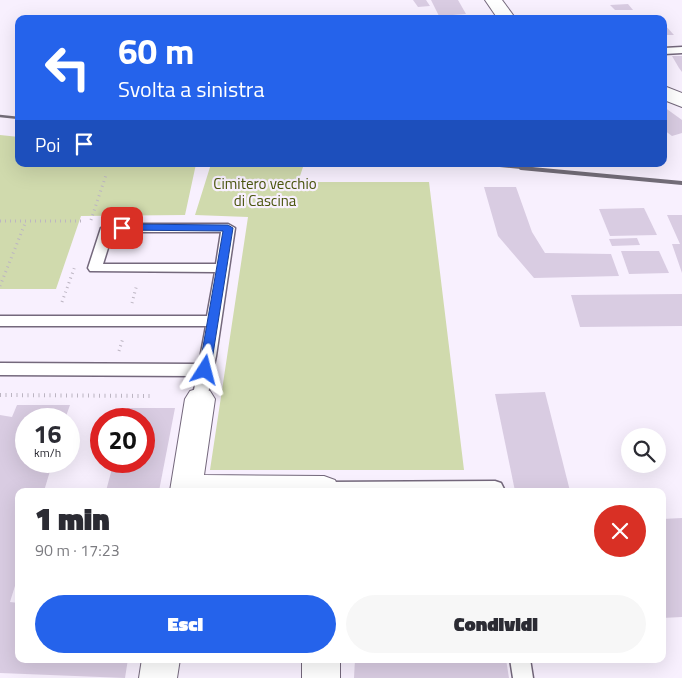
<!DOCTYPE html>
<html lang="it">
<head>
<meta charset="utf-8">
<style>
  body { margin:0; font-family:"Titillium Web",sans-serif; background:#f7f7f7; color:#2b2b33; height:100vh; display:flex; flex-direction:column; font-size:19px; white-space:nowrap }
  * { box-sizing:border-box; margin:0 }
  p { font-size:16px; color:#7c7c81 }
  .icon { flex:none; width:28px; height:28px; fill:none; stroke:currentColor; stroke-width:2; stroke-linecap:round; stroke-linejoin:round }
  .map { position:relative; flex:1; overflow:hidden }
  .side { position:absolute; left:15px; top:488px; width:651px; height:175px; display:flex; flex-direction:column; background:#fff; border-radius:10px; box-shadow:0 5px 20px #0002 }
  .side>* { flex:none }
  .top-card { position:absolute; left:15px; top:15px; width:652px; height:152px; border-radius:10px; box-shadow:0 5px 20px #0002; background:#2563eb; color:#fff; overflow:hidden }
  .buttons { position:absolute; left:621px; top:428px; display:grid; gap:10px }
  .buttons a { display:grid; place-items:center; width:45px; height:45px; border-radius:50%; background:#fff; box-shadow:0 5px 20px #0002; font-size:25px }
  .speed { position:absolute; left:15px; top:408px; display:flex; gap:10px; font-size:25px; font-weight:700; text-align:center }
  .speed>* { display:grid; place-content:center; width:65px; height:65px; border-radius:50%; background:#fff; box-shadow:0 5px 20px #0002; line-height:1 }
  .speed small { font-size:12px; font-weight:400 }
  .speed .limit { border:8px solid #d22; background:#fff; color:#111 }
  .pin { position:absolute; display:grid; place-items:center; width:42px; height:42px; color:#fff; margin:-21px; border-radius:10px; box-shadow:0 2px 8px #0006 }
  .me { position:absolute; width:55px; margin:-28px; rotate:9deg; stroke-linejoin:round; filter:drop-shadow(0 0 4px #0008) }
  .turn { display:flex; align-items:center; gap:18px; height:105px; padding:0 20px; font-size:22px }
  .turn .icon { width:65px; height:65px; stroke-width:2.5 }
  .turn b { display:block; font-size:35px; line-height:42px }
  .then { display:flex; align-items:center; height:48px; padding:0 20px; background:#0003; gap:10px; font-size:19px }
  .round { display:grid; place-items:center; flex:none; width:52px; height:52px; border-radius:26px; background:#f7f7f7 }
  .overview { display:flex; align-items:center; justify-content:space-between; height:85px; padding:0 20px }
  h1 { font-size:30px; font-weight:800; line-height:38px }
  .button { display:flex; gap:10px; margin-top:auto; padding:10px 20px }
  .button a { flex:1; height:58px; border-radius:30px; background:#2563eb; color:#fff; font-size:20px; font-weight:800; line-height:58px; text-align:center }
  .button a+a { background:#f7f7f7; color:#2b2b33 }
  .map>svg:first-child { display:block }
  .green { fill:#d0daad }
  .building { fill:#d9cce2 }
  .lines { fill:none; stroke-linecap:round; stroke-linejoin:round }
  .lane-casing { stroke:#74687c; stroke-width:3 }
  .street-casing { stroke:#74687c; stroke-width:2 }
  .path-far1 { stroke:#bcb5c2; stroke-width:3; stroke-dasharray:1 4; stroke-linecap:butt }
  .path { stroke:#bcb5c2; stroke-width:4; stroke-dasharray:1 4.5; stroke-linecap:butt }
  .lane { fill:#fff; fill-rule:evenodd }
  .street { fill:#fff; fill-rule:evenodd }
  .rail-far1 { stroke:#736d78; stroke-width:2.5 }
  .rail { stroke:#736d78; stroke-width:4 }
  .route { fill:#2563eb; stroke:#184099 }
  .labels { text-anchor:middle; stroke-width:4.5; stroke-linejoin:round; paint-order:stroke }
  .park-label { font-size:15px; fill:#4b550e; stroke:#f8f0fe }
</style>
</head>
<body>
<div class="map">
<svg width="682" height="678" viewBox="0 0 682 678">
  <rect width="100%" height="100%" fill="#f8f0fe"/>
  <g class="green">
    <path d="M 0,135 L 19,137 L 19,164 L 196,164 L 185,215 L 81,216 L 56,289 L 0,289 Z"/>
    <path d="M 211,164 L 267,164 L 303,167 L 298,182 L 429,182 L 464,470 L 210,470 L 248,217 L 195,215 Z"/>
  </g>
  <g class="building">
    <path d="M 413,0 L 426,0 L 430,6 L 418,7 Z"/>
    <path d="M 431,0 L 458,0 L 466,14 L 439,16 Z"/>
    <path d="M 628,4 L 633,10 L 615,10 L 610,5 Z"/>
    <path d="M 664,24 L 674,35 L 664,35 Z"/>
    <path d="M 672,56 L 682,56 L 682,72 L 679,68 Z"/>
    <path d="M 664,107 L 682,120 L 682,133 L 672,136 L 664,130 Z"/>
    <path d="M 484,187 L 516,187 L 532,232 L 545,253 L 611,254 L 619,276 L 534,278 L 498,236 Z"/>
    <path d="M 644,208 L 657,235 L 610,236 L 599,209 Z"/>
    <path d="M 667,215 L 682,215 L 682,273 L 672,244 L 680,244 Z"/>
    <path d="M 637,238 L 640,245 L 612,246 L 609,239 Z"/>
    <path d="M 621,251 L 659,251 L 669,273 L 629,274 Z"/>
    <path d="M 682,294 L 682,326 L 580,327 L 571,295 Z"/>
    <path d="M 545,392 L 570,491 L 515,491 L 495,394 Z"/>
    <path d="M 17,405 L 70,405 L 65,419 L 26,419 L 26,461 L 53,461 L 44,491 L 19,491 L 19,573 L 10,602 L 19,603 L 19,659 L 128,659 L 125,678 L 0,673 L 0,415 L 12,417 Z"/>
    <path d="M 127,408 L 175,408 L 159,491 L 106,491 L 114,461 L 144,461 L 144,419 L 124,419 Z"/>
    <path d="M 682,518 L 682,617 L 662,618 L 662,519 Z"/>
    <path d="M 355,659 L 506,659 L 509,678 L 354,678 Z"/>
  </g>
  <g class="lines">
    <defs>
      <g id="lane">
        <path d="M 682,47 L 682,53 L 664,54 L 664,48 Z"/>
        <path d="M 108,224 L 228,224 L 235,228 L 216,356 L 206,403 L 200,405 L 194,403 L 192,399 L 197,376 L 0,375 L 0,363 L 199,364 L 206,326 L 0,326 L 0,316 L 207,316 L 215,272 L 90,271 L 88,268 L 101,228 ZM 113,232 L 221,232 L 216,264 L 103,264 Z"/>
        <path d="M 495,481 L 501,483 L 505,491 L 316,491 L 315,489 L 318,484 L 324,482 Z"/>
        <path d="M 510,659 L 530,659 L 533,678 L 513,678 Z"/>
      </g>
      <g id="street">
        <path d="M 485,0 L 502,0 L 516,19 L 498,19 Z"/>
        <path d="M 664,86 L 682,93 L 682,107 L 664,100 Z"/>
        <path d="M 200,388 L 210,391 L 215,399 L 204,475 L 324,476 L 335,480 L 340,491 L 170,491 L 185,399 L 190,391 Z"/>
        <path d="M 142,659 L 180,659 L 177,678 L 139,678 Z"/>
        <rect x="302" y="659" width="38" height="19"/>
      </g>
    </defs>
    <use href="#lane" class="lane-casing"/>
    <use href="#street" class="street-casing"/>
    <g class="path-far1">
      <path d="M 91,220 L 106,175"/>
      <path d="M 0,221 L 82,221"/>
      <path d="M 0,286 L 26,221"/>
      <path d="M 62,302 L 75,266"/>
      <path d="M 132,303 L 137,284"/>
      <path d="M 119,351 L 123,338"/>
    </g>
    <path class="path" d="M 0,395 L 151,396"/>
    <use href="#lane" class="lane"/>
    <use href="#street" class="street"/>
    <g class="rail-far1">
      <path d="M 0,116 L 19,118"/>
      <path d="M 482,164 L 534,169"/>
    </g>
    <path class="rail" d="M 521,168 L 682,183"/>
  </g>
  <path class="route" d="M 122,224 L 228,225 L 233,228 L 210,373 L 201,373 L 199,370 L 223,231 L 119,230 L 118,228 Z"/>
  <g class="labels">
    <g class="park-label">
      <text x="265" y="189">Cimitero vecchio<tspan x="265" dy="17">di Cascina</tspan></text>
    </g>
  </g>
</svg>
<div class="buttons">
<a><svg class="icon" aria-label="search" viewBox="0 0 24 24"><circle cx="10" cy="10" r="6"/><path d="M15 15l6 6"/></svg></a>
</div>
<div class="speed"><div>16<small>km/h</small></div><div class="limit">20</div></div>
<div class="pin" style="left:122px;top:228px;background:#d93025"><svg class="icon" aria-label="arrive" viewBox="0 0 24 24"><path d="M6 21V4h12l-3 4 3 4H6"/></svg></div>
<svg class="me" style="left:205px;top:370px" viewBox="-20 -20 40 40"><path d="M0-17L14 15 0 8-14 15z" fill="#2563eb" stroke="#fff" stroke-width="4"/></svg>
<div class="top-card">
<div class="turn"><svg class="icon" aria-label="left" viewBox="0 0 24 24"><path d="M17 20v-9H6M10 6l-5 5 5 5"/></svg><div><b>60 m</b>Svolta a sinistra</div></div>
<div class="then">Poi<svg class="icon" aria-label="arrive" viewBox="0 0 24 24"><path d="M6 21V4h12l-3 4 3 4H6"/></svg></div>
</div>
<section class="side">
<div class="overview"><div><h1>1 min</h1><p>90 m · 17:23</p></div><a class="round" style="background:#d93025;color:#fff"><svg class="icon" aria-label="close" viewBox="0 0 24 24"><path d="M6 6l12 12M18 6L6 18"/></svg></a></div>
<div class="button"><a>Esci</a><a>Condividi</a></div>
</section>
</div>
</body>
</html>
